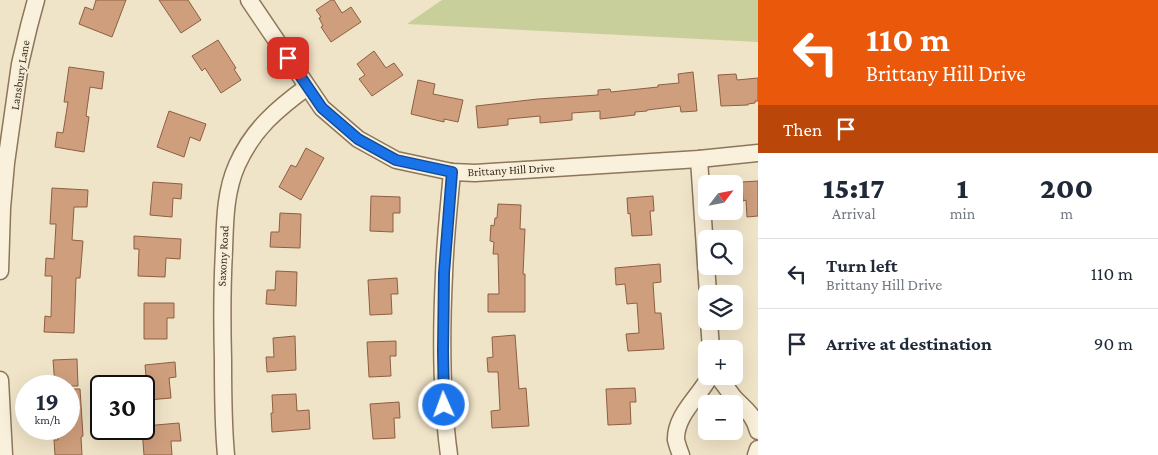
<!DOCTYPE html>
<html lang="en">
<head>
<meta charset="utf-8">
<style>
  body { margin:0; font-family:"Crimson Pro",serif; background:#f2f2f3; color:#1f2937; height:100vh; display:flex; flex-direction:column; font-size:19px; white-space:nowrap }
  * { box-sizing:border-box; margin:0 }
  p { font-size:16px; color:#747a83 }
  .icon { flex:none; width:28px; height:28px; fill:none; stroke:currentColor; stroke-width:2; stroke-linecap:round; stroke-linejoin:round }
  .map { position:relative; flex:1; overflow:hidden }
  .side { display:flex; flex-direction:column; background:#fff; width:400px }
  .side>* { flex:none }
  .banner { background:#ea580c; color:#fff; overflow:hidden }
  .needle { width:32px; rotate:58deg }
  .buttons { position:absolute; left:698px; top:175px; display:grid; gap:10px }
  .buttons a { display:grid; place-items:center; width:45px; height:45px; border-radius:8px; background:#fff; box-shadow:0 5px 20px #0002; font-size:25px }
  .speed { position:absolute; left:15px; top:375px; display:flex; gap:10px; font-size:25px; font-weight:700; text-align:center }
  .speed>* { display:grid; place-content:center; width:65px; height:65px; border-radius:50%; background:#fff; box-shadow:0 5px 20px #0002; line-height:1 }
  .speed small { font-size:12px; font-weight:400 }
  .speed .limit { border:2px solid #111; border-radius:8px; background:#fff; color:#111 }
  .pin { position:absolute; display:grid; place-items:center; width:42px; height:42px; color:#fff; margin:-21px; border-radius:10px; box-shadow:0 2px 8px #0006 }
  .me { position:absolute; width:55px; margin:-28px; rotate:358deg; stroke-linejoin:round; filter:drop-shadow(0 0 4px #0008) }
  .turn { display:flex; align-items:center; gap:18px; height:105px; padding:0 25px; font-size:22px }
  .turn .icon { width:65px; height:65px; stroke-width:2.5 }
  .turn b { display:block; font-size:35px; line-height:42px }
  .then { display:flex; align-items:center; height:48px; padding:0 25px; background:#0003; gap:10px; font-size:19px }
  .eta { display:flex; justify-content:space-evenly; align-items:center; height:85px; text-align:center }
  .eta b { font-size:30px; font-weight:800; line-height:35px }
  ul { padding:0; list-style:none }
  li { display:flex; align-items:center; gap:15px; height:70px; padding:0 25px; border-top:1px solid #e0e1e3 }
  li div { flex:1 }
  li b { display:block; font-size:19px }
  li em { font-style:normal }
  main { display:flex; flex:1; min-height:0 }
  .map>svg:first-child { display:block }
  .green { fill:#c9cf9b }
  .building { fill:#cf9f7d; stroke:#8d5f41 }
  .lines { fill:none; stroke-linecap:round; stroke-linejoin:round }
  .minor-casing { stroke:#8d765c; stroke-width:19 }
  .minor { stroke:#faf1dc; stroke-width:16 }
  .route-casing { stroke:#114b97; stroke-width:12 }
  .route { stroke:#1a73e8; stroke-width:9 }
  .labels { text-anchor:middle; stroke-width:4; stroke-linejoin:round; paint-order:stroke }
  .street-label { font-size:12px; fill:#3d2e20; stroke:#f7eed8 }
</style>
</head>
<body>
<main>
<div class="map">
<svg width="758" height="455" viewBox="0 0 758 455">
  <rect width="100%" height="100%" fill="#f0e4c8"/>
  <path class="green" d="M 442,0 L 758,0 L 758,42 L 407,24 Z"/>
  <g class="building">
    <path d="M 96,0 L 126,0 L 112,37 L 79,24 L 85,7 L 93,10 Z"/>
    <path d="M 159,0 L 188,0 L 201,20 L 181,33 Z"/>
    <path d="M 331,0 L 334,0 L 342,13 L 351,7 L 361,22 L 331,42 L 321,27 L 323,26 L 319,18 L 321,17 L 316,10 Z"/>
    <path d="M 218,40 L 236,68 L 234,69 L 241,80 L 221,93 L 205,68 L 202,71 L 192,56 Z"/>
    <path d="M 374,51 L 386,68 L 394,63 L 403,75 L 372,96 L 359,79 L 365,75 L 357,64 Z"/>
    <path d="M 69,67 L 104,72 L 102,89 L 90,87 L 86,116 L 89,117 L 84,152 L 55,147 L 57,132 L 63,133 L 68,102 L 64,102 Z"/>
    <path d="M 693,72 L 697,111 L 681,112 L 680,106 L 647,110 L 647,111 L 635,112 L 635,115 L 600,119 L 600,111 L 572,113 L 572,120 L 540,123 L 540,116 L 508,119 L 508,125 L 478,128 L 476,106 L 538,99 L 598,95 L 598,90 L 610,89 L 611,92 L 658,87 L 658,85 L 679,83 L 678,74 Z"/>
    <path d="M 736,74 L 737,80 L 758,78 L 758,101 L 755,101 L 755,103 L 748,104 L 748,105 L 721,106 L 718,75 Z"/>
    <path d="M 418,80 L 435,84 L 433,94 L 463,100 L 458,122 L 444,119 L 444,122 L 411,114 Z"/>
    <path d="M 169,111 L 206,124 L 200,141 L 190,137 L 184,157 L 157,147 Z"/>
    <path d="M 306,148 L 324,158 L 301,200 L 279,187 L 291,165 L 296,167 Z"/>
    <path d="M 758,181 L 758,216 L 747,217 L 746,200 L 743,201 L 742,182 Z"/>
    <path d="M 153,182 L 182,184 L 181,199 L 173,198 L 172,217 L 150,215 Z"/>
    <path d="M 52,188 L 88,190 L 87,207 L 74,207 L 72,240 L 83,241 L 80,278 L 76,278 L 74,333 L 44,332 L 45,316 L 51,317 L 52,276 L 45,276 L 46,258 L 54,259 L 56,224 L 50,224 Z"/>
    <path d="M 371,196 L 400,197 L 400,213 L 393,213 L 393,232 L 370,231 Z"/>
    <path d="M 653,196 L 654,211 L 650,211 L 652,235 L 632,236 L 630,213 L 628,214 L 627,198 Z"/>
    <path d="M 498,204 L 521,205 L 520,229 L 525,229 L 523,274 L 525,274 L 525,312 L 488,312 L 488,294 L 499,294 L 498,254 L 493,254 L 494,242 L 490,241 L 491,225 L 494,226 L 495,218 L 497,218 Z"/>
    <path d="M 280,213 L 301,214 L 300,248 L 270,247 L 271,232 L 279,232 Z"/>
    <path d="M 134,236 L 181,239 L 180,259 L 166,258 L 165,277 L 138,276 L 139,249 L 134,249 Z"/>
    <path d="M 660,264 L 661,282 L 653,283 L 655,313 L 661,313 L 664,349 L 628,351 L 626,334 L 639,333 L 637,303 L 627,304 L 625,284 L 616,285 L 615,268 Z"/>
    <path d="M 276,271 L 297,272 L 296,306 L 266,304 L 267,290 L 275,290 Z"/>
    <path d="M 397,278 L 398,294 L 391,294 L 392,314 L 370,315 L 368,280 Z"/>
    <path d="M 144,303 L 174,303 L 174,318 L 167,318 L 167,339 L 144,339 Z"/>
    <path d="M 515,335 L 519,389 L 526,388 L 529,426 L 492,428 L 491,411 L 500,410 L 498,372 L 488,372 L 487,358 L 493,357 L 492,337 Z"/>
    <path d="M 295,336 L 296,370 L 267,372 L 266,357 L 274,357 L 273,338 Z"/>
    <path d="M 396,341 L 396,356 L 390,356 L 391,376 L 369,377 L 367,342 Z"/>
    <path d="M 77,359 L 78,386 L 55,386 L 53,360 Z"/>
    <path d="M 175,362 L 176,377 L 169,378 L 171,398 L 148,400 L 145,365 Z"/>
    <path d="M 635,388 L 636,402 L 630,402 L 631,424 L 608,425 L 606,389 Z"/>
    <path d="M 69,389 L 80,389 L 83,436 L 81,437 L 82,455 L 55,455 L 54,440 L 58,440 L 57,429 L 69,429 Z"/>
    <path d="M 296,394 L 297,411 L 309,410 L 310,429 L 272,432 L 271,413 L 273,413 L 272,395 Z"/>
    <path d="M 399,402 L 400,418 L 394,418 L 395,438 L 373,439 L 370,404 Z"/>
    <path d="M 179,423 L 181,441 L 171,441 L 172,455 L 144,455 L 142,429 L 144,429 L 144,426 Z"/>
  </g>
  <g class="lines">
    <defs>
      <g id="minor">
        <path d="M 249,0 L 322,108 L 358,139 L 396,160 L 452,172 L 475,173 L 699,159 L 758,153"/>
        <path d="M 699,159 L 708,294"/>
        <path d="M 0,271 L 2,208 L 6,163 L 20,64 L 29,26 L 36,0"/>
        <path d="M 709,321 L 711,349"/>
        <path d="M 717,376 C 724,383 729,392 735,399 C 746,410 754,415 758,431"/>
        <path d="M 0,380 L 4,455"/>
        <path d="M 226,455 C 223,424 223,392 223,360 C 222,323 222,287 224,250 C 225,221 225,192 237,165 C 253,129 277,109 307,87"/>
        <path d="M 449,455 C 441,396 441,335 444,275 C 445,240 449,206 452,172"/>
        <path d="M 681,455 C 679,450 677,444 676,440 C 675,415 700,396 710,376"/>
        <path d="M 756,455 L 758,449"/>
      </g>
    </defs>
    <use href="#minor" class="minor-casing"/>
    <use href="#minor" class="minor"/>
  </g>
  <g class="lines">
    <defs>
      <path id="route" d="M 288,58 L 322,108 L 358,139 L 396,160 L 452,172 L 444,273 L 443,351 L 444,405"/>
    </defs>
    <use href="#route" class="route-casing"/>
    <use href="#route" class="route"/>
  </g>
  <g class="labels">
    <g class="street-label">
      <text transform="translate(20 75) rotate(-81)" y="4">Lansbury Lane</text>
      <text transform="translate(511 170) rotate(-3)" y="4">Brittany Hill Drive</text>
      <text transform="translate(223 256) rotate(-87)" y="4">Saxony Road</text>
    </g>
  </g>
</svg>
<div class="buttons">
<a><svg class="needle" viewBox="-14 -14 28 28"><path d="M0-13l5 13h-10z" fill="#e53935"/><path d="M0 13l5-13h-10z" fill="#747a83"/></svg></a>
<a><svg class="icon" aria-label="search" viewBox="0 0 24 24"><circle cx="10" cy="10" r="6"/><path d="M15 15l6 6"/></svg></a>
<a><svg class="icon" aria-label="layers" viewBox="0 0 24 24"><path d="M12 4l9 5-9 5-9-5zM3 14l9 5 9-5"/></svg></a>
<a>+</a>
<a>−</a>
</div>
<div class="speed"><div>19<small>km/h</small></div><div class="limit">30</div></div>
<div class="pin" style="left:288px;top:58px;background:#d93025"><svg class="icon" aria-label="arrive" viewBox="0 0 24 24"><path d="M6 21V4h12l-3 4 3 4H6"/></svg></div>
<svg class="me" style="left:444px;top:405px" viewBox="-20 -20 40 40"><circle r="17" fill="#1a73e8" stroke="#fff" stroke-width="3"/><path d="M0-11L8 9 0 5-8 9z" fill="#fff"/></svg>
</div>
<section class="side">
<div class="banner">
<div class="turn"><svg class="icon" aria-label="left" viewBox="0 0 24 24"><path d="M17 20v-9H6M10 6l-5 5 5 5"/></svg><div><b>110 m</b>Brittany Hill Drive</div></div>
<div class="then">Then<svg class="icon" aria-label="arrive" viewBox="0 0 24 24"><path d="M6 21V4h12l-3 4 3 4H6"/></svg></div>
</div>
<div class="eta">
<div><b>15:17</b><p>Arrival</p></div>
<div><b>1</b><p>min</p></div>
<div><b>200</b><p>m</p></div>
</div>
<ul>
<li><svg class="icon" aria-label="left" viewBox="0 0 24 24"><path d="M17 20v-9H6M10 6l-5 5 5 5"/></svg><div><b>Turn left</b><p>Brittany Hill Drive</p></div><em>110 m</em></li>
<li><svg class="icon" aria-label="arrive" viewBox="0 0 24 24"><path d="M6 21V4h12l-3 4 3 4H6"/></svg><div><b>Arrive at destination</b></div><em>90 m</em></li>
</ul>
</section>
</main>
</body>
</html>
